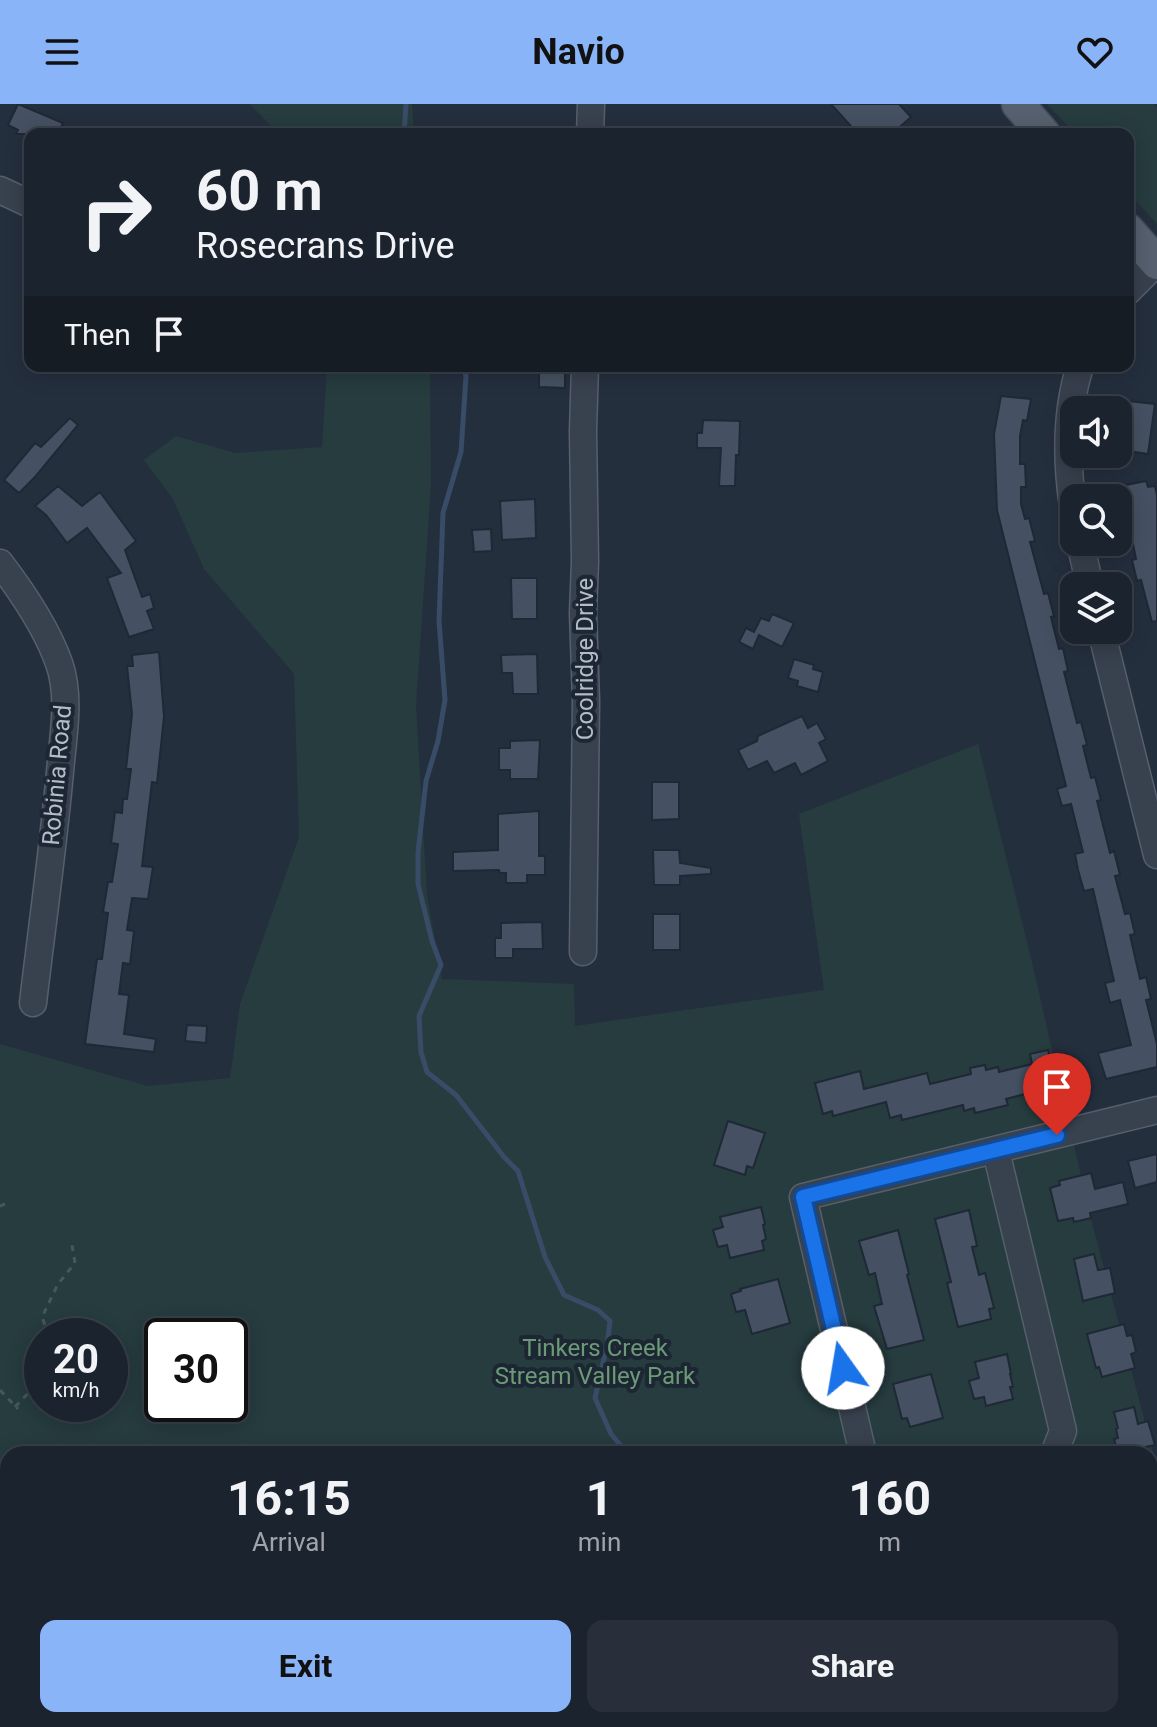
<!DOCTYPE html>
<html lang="en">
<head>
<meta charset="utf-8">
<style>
  body { margin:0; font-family:Roboto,sans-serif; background:#282f3a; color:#f1f3f6; height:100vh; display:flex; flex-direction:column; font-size:30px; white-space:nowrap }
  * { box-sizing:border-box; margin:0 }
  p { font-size:26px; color:#a0a4aa }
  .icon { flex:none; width:44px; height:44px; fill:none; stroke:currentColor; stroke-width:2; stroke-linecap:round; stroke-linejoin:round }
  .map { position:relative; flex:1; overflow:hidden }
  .drawer { position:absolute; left:0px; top:1342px; width:1158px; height:282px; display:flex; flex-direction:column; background:#1b232e; border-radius:24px 24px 0 0; box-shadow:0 4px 20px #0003,0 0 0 2px #39404a }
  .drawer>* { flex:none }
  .hud { position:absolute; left:24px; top:24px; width:1110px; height:244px; border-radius:16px; box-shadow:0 4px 20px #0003,0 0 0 2px #39404a; background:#1b232e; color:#f1f3f6; overflow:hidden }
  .tools { position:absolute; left:1060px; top:292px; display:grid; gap:16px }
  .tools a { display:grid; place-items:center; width:72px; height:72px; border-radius:16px; background:#1b232e; box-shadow:0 4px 20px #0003,0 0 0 2px #39404a; font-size:40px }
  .speed { position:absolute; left:24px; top:1214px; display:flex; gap:16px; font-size:40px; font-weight:700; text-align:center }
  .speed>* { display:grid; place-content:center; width:104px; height:104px; border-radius:50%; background:#1b232e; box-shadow:0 4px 20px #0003,0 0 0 2px #39404a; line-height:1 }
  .speed small { font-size:20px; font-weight:400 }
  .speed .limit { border:4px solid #111; border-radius:12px; background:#fff; color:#111 }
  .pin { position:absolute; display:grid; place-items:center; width:68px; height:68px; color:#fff; margin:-82px -34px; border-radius:50% 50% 50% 0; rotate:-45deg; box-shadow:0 0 8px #0007 }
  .pin .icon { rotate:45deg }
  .me { position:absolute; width:88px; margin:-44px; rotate:347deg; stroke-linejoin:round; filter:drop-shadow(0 0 6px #0008) }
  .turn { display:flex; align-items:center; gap:28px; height:168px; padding:0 40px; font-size:36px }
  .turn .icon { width:104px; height:104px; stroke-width:2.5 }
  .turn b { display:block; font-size:56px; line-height:68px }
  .then { display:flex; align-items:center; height:76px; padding:0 40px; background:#0003; gap:16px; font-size:30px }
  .eta { display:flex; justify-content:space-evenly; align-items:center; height:136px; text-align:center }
  .eta b { font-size:48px; font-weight:700; line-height:56px }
  .button { display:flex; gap:16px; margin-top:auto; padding:16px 40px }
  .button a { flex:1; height:92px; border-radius:16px; background:#8ab4f8; color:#111; font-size:32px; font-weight:700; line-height:92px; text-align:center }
  .button a+a { background:#282f3a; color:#f1f3f6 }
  header { display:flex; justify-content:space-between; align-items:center; height:104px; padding:0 40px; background:#8ab4f8; color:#111; font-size:36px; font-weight:700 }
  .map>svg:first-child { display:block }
  .green { fill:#263c3f; fill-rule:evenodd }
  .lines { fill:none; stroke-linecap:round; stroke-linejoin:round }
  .stream { stroke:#394c67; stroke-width:5 }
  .building { fill:#455162; stroke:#1f2835; stroke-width:2 }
  .minor-casing { stroke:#565f6c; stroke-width:29 }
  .major-casing { stroke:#414a57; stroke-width:35 }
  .path { stroke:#44595c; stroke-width:3; stroke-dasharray:6 6; stroke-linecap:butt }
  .minor { stroke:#38414e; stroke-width:26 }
  .major { stroke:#56606e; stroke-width:32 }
  .route-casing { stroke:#114b97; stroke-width:20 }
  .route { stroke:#1a73e8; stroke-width:14 }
  .labels { text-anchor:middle; stroke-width:8; stroke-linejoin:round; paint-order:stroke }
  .street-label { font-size:24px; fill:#b4bcc9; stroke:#1d2633 }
  .park-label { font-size:24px; fill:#6b9a76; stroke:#1d2633 }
</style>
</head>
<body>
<header><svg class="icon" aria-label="menu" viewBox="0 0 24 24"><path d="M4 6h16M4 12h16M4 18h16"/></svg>Navio<svg class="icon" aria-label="heart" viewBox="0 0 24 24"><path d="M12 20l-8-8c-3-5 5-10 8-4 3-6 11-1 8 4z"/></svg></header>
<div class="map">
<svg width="1157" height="1623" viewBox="0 0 1157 1623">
  <rect width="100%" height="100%" fill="#242f3e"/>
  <g class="green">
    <path d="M 250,0 L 412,0 L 414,30 L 279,30 Z"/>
    <path d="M 1047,0 L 1154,0 L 1157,3 L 1157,120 L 1128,88 L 1128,30 L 1075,30 Z"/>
    <path d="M 327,262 L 430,262 L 431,381 L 416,601 L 427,792 L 442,875 L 574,880 L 575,922 L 824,886 L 799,710 L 978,640 L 1031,854 L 1090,1111 L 1157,1363 L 1157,1623 L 20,1623 L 0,1613 L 0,940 L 148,982 L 230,974 L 240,900 L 299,733 L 294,570 L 204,465 L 173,395 L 144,356 L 176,332 L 235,349 L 322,343 ZM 42,1232 L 110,1232 L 110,1300 L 42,1300 ZM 162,1232 L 230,1232 L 230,1300 L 162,1300 ZM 8,1350 L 1150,1350 L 1150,1616 L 8,1616 Z"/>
  </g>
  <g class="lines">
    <g class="stream">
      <path d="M 404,30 L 406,0"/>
      <path d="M 463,262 L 466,272 L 461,348 L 443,409 L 439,517 L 445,596 L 438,637 L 426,677 L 418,748 L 418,780 L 432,837 L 441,861 L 419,912 L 421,948 L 427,968 L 456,991 L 504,1053 L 518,1067 L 545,1153 L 564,1191 L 598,1206 L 610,1217 L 607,1241 L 595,1294 L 611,1330 L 628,1350"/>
      <path d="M 562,1623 L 570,1616"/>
    </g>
  </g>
  <g class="building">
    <path d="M 18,0 L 63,19 L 58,30 L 16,30 L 18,26 L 8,21 Z"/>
    <path d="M 831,0 L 899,0 L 911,13 L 892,30 L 858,30 Z"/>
    <path d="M 539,262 L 565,262 L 565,284 L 539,283 Z"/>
    <path d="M 1001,292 L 1031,295 L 1027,317 L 1023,316 L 1020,332 L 1020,360 L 1025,360 L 1026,383 L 1021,383 L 1021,400 L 1025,415 L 1029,414 L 1035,437 L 1030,438 L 1044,490 L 1048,489 L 1054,512 L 1051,513 L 1059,545 L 1063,544 L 1068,567 L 1064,568 L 1077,619 L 1081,618 L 1087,641 L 1083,642 L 1091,674 L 1095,673 L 1101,696 L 1097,697 L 1110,749 L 1114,747 L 1120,771 L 1115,772 L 1125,810 L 1130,809 L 1135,830 L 1130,831 L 1140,875 L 1146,873 L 1151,895 L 1146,896 L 1157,940 L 1157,963 L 1106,975 L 1098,949 L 1131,941 L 1120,896 L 1110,899 L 1105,879 L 1114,877 L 1093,785 L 1084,787 L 1078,766 L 1075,750 L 1083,748 L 1071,700 L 1062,702 L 1057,685 L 1066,682 L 997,406 L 994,330 Z"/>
    <path d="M 1128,297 L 1155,300 L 1148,350 L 1121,346 Z"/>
    <path d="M 70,314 L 78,321 L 35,373 L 19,389 L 4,376 L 35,339 L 41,343 Z"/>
    <path d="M 703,316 L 740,317 L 739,351 L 736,351 L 735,382 L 719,382 L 721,344 L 697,344 L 697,329 L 702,329 Z"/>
    <path d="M 1146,377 L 1148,383 L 1155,382 L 1157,391 L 1157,517 L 1152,518 L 1141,476 L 1137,477 L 1132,456 L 1136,455 L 1121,382 Z"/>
    <path d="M 58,382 L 82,402 L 100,388 L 136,437 L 125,446 L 142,493 L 150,490 L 154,504 L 147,507 L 154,525 L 129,533 L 107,474 L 121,469 L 87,424 L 67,439 L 46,411 L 35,402 Z"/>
    <path d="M 535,395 L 536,434 L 502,436 L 500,397 Z"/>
    <path d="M 491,425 L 492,447 L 474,448 L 472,426 Z"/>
    <path d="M 511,474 L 537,474 L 537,515 L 512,515 Z"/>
    <path d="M 772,510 L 794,519 L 782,543 L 759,531 L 753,545 L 739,538 L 746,524 L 754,528 L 761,514 L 769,517 Z"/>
    <path d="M 159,548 L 164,613 L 157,679 L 152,678 L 142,762 L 153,763 L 148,795 L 132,794 L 127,826 L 134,827 L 130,860 L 123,859 L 119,890 L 129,891 L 124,930 L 156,935 L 154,948 L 85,940 L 97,855 L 102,855 L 108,809 L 103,808 L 108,778 L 112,778 L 118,740 L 111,739 L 115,708 L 122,709 L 123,695 L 127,695 L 131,665 L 126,665 L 132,610 L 127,562 L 133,562 L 132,551 Z"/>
    <path d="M 537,550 L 538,590 L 513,590 L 512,569 L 502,569 L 501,551 Z"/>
    <path d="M 794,555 L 814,561 L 813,565 L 823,568 L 818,588 L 797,582 L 798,577 L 788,574 Z"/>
    <path d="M 802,612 L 808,624 L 817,619 L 826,635 L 819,639 L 828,657 L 801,671 L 795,659 L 774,669 L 767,657 L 748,666 L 738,646 L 757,637 L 758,632 Z"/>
    <path d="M 540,636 L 538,675 L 510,675 L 510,666 L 499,666 L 499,644 L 510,644 L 510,637 Z"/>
    <path d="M 652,678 L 679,678 L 679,715 L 652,716 Z"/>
    <path d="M 539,707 L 539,752 L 545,752 L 545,771 L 527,771 L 527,779 L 506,779 L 506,769 L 500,769 L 499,766 L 453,767 L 453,748 L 498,746 L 498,710 Z"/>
    <path d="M 653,746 L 679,746 L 680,759 L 711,764 L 711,770 L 680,772 L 680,781 L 654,781 Z"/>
    <rect x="653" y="810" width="27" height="36"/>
    <path d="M 542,818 L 543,845 L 513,845 L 513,854 L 495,854 L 495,834 L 501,834 L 501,819 Z"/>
    <path d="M 187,921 L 207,922 L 206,939 L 185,937 Z"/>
    <path d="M 1048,946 L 1050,955 L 1067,951 L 1076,984 L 1041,992 L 1040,986 L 1006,995 L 1008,1001 L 975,1009 L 974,1004 L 964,1007 L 963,1001 L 902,1016 L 901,1011 L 890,1014 L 886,998 L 833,1012 L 832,1007 L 823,1010 L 815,979 L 860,967 L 864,985 L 927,969 L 930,980 L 971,970 L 970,964 L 985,961 L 986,966 L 998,963 L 999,968 L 1032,960 L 1030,950 Z"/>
    <path d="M 728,1017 L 765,1029 L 753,1064 L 747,1062 L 745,1071 L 714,1061 Z"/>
    <path d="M 1157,1050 L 1157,1078 L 1135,1084 L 1128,1057 Z"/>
    <path d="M 1091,1069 L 1095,1085 L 1123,1078 L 1128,1100 L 1090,1109 L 1091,1114 L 1074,1118 L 1073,1114 L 1058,1117 L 1050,1084 L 1060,1081 L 1059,1077 Z"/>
    <path d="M 761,1103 L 765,1120 L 763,1121 L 766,1135 L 762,1137 L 764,1146 L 730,1154 L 727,1141 L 718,1143 L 713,1126 L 723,1123 L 720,1113 Z"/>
    <path d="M 969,1106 L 977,1142 L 972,1143 L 979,1171 L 985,1169 L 994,1204 L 989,1205 L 991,1215 L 958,1223 L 947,1179 L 951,1178 L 935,1115 Z"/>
    <path d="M 898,1126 L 909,1170 L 907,1171 L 924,1236 L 887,1245 L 874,1202 L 882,1200 L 875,1169 L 869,1171 L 859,1137 Z"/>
    <path d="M 1094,1150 L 1098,1166 L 1110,1164 L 1115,1189 L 1083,1197 L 1074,1155 Z"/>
    <path d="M 778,1175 L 790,1219 L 752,1230 L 745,1206 L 736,1208 L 731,1190 L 741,1187 L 740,1185 Z"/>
    <path d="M 1124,1220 L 1127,1232 L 1132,1231 L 1136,1248 L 1131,1250 L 1135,1264 L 1102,1273 L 1099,1263 L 1096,1264 L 1087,1230 Z"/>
    <path d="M 1007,1250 L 1011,1270 L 1010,1270 L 1013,1283 L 1010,1283 L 1013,1295 L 986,1302 L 984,1293 L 974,1295 L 969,1277 L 979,1274 L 975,1258 Z"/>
    <path d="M 931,1270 L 943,1314 L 910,1323 L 907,1314 L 902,1315 L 893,1280 Z"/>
    <path d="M 1134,1303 L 1138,1320 L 1148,1317 L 1155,1341 L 1118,1349 L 1114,1335 L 1118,1334 L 1116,1325 L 1118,1324 L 1114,1308 Z"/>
  </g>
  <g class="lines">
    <defs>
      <g id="minor">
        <path d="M 590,30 L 591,0"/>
        <path d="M 0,86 L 30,100"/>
        <path d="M 1128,187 L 1157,158"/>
        <path d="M 1074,409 C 1066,360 1065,310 1080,262"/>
        <path d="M 1080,438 L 1090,482"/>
        <path d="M 0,459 C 23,489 46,523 59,559 C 71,593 63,632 60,668 C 53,745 42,822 33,899"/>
        <path d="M 1101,526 L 1157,751"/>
        <path d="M 583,848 L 586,597 L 583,509 L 585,458 L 583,327 L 585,262"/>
        <path d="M 996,1047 L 1063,1327 L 1054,1350"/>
        <path d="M 863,1350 L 803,1093 L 1157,1006"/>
      </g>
      <g id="major">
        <path d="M 1018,0 L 1044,30"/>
        <path d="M 1128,126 L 1157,159"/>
      </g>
    </defs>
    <use href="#minor" class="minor-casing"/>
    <use href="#major" class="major-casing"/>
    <g class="path">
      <path d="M 0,1102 L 5,1100"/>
      <path d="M 49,1232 L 42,1213 L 58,1180 L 75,1159 L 72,1141"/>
      <path d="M 0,1286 L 18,1305"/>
      <path d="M 15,1303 L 35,1282 L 42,1272"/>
    </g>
    <use href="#minor" class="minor"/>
    <use href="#major" class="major"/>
  </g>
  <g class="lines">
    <defs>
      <path id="route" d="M 843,1264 L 803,1093 L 1057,1031"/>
    </defs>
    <use href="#route" class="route-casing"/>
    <use href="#route" class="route"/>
  </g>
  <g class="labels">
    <g class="street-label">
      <text transform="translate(585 555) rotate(-90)" y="8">Coolridge Drive</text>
      <text transform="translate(57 671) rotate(-85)" y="8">Robinia Road</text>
    </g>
    <g class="park-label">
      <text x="595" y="1252">Tinkers Creek<tspan x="595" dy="28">Stream Valley Park</tspan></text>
    </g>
  </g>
</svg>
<div class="tools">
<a><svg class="icon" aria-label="sound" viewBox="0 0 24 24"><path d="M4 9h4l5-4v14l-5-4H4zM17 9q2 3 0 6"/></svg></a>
<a><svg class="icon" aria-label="search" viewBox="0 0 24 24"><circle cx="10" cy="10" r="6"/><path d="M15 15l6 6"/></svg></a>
<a><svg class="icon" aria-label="layers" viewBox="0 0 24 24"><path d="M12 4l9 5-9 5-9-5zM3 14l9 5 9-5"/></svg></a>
</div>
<div class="speed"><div>20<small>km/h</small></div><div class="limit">30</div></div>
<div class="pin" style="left:1057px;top:1031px;background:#d93025"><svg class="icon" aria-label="arrive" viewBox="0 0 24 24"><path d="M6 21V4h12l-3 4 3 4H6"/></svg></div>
<svg class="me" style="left:843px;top:1264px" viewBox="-20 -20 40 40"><circle r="19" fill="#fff"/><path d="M0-13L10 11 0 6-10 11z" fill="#1a73e8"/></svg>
<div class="hud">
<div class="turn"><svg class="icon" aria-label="right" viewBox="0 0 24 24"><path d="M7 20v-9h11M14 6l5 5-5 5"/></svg><div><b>60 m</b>Rosecrans Drive</div></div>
<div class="then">Then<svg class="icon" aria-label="arrive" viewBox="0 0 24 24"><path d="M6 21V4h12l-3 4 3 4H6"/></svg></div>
</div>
<section class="drawer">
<div class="eta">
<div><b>16:15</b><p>Arrival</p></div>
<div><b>1</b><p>min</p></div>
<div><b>160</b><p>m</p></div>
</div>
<div class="button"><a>Exit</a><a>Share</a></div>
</section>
</div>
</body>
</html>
